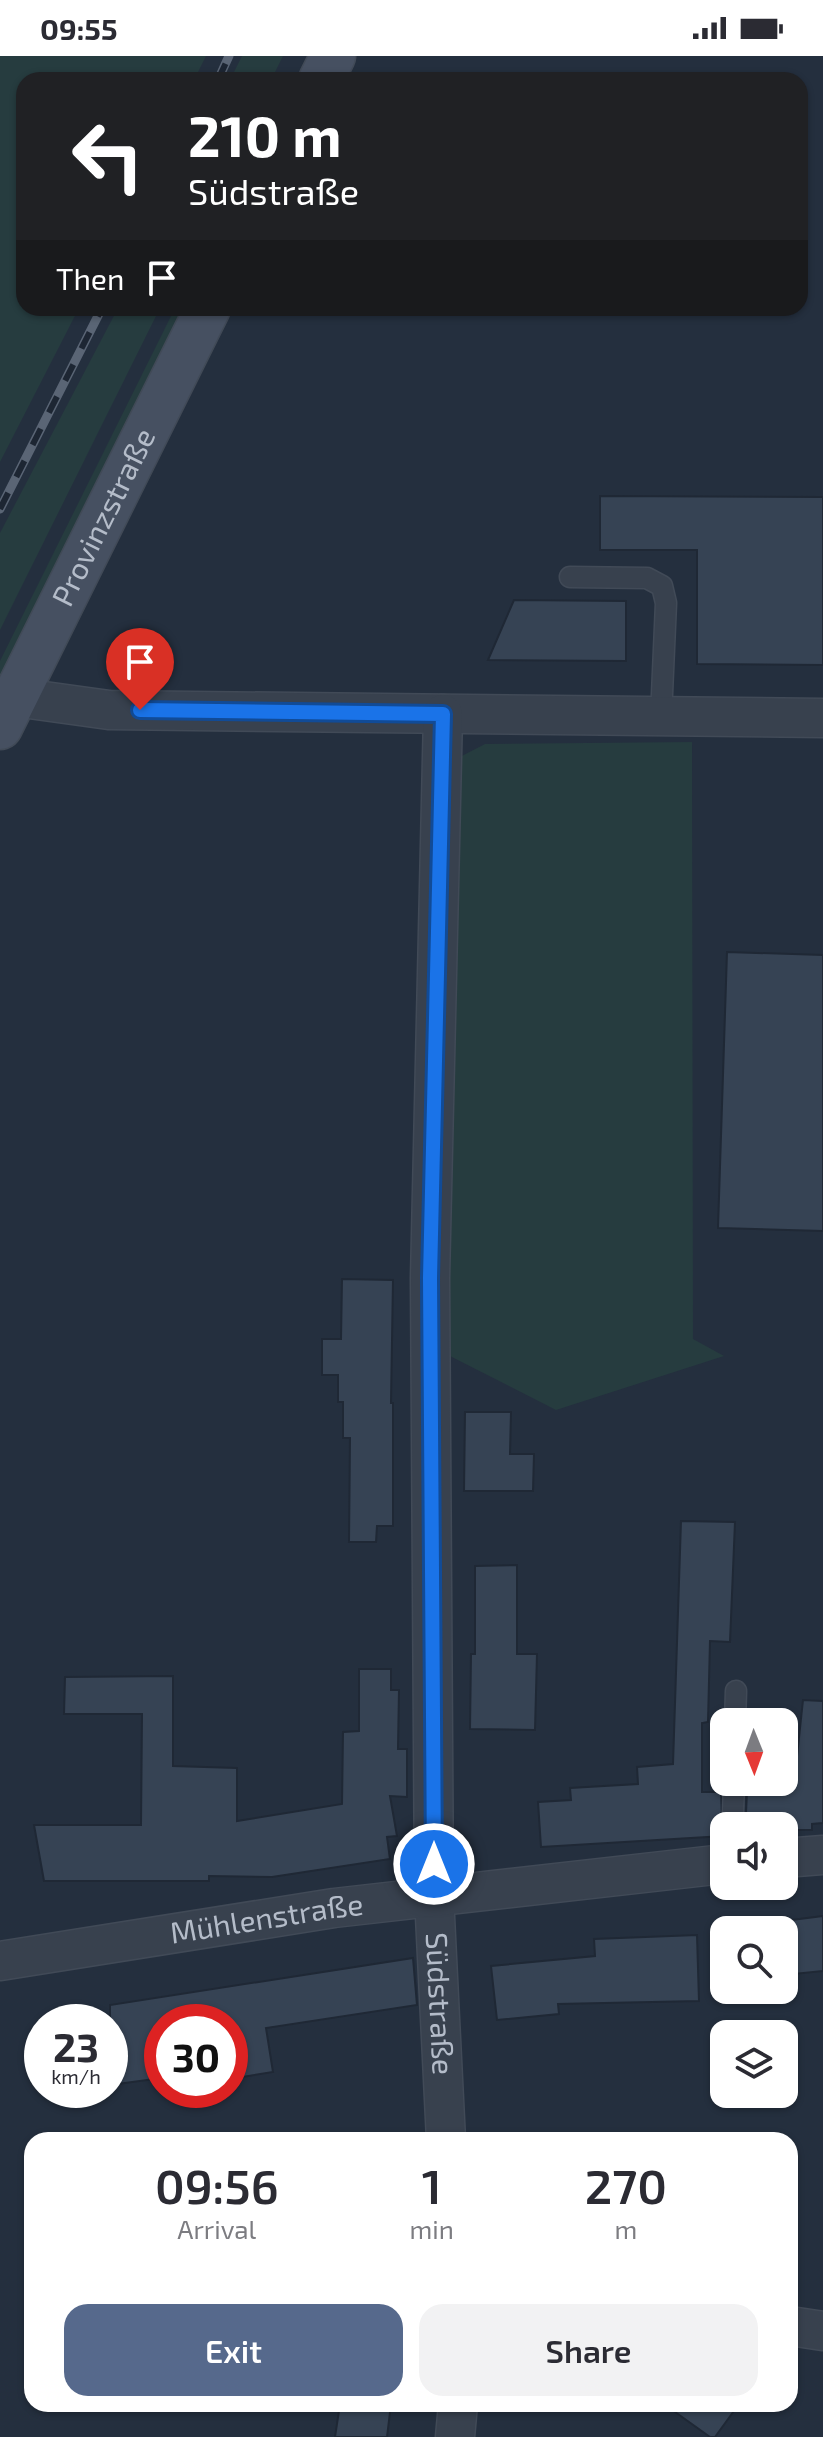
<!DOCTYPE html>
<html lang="en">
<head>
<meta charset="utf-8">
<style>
  body { margin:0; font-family:"Exo 2",sans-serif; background:#f2f2f3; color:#2b2b33; height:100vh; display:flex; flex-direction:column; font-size:30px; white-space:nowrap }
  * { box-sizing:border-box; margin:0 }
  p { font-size:26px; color:#7c7c81 }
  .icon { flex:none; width:44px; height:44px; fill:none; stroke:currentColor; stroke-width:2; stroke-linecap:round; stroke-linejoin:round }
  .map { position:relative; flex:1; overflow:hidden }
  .drawer { position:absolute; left:24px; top:2076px; width:774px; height:280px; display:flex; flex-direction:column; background:#fff; border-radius:24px; box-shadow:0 2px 6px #0004 }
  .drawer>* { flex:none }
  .guide { position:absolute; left:16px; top:16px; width:792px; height:244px; border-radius:24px; box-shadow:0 2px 6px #0004; background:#202124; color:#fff; overflow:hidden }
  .needle { width:52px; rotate:179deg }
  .buttons { position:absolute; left:710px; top:1652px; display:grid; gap:16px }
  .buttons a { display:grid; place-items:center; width:88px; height:88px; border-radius:16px; background:#fff; box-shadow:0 2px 6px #0004; font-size:40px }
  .speed { position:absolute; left:24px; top:1948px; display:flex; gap:16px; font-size:40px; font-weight:700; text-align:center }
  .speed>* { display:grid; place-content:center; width:104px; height:104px; border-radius:50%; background:#fff; box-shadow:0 2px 6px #0004; line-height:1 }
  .speed small { font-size:20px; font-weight:400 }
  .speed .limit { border:12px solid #d22; background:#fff; color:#111 }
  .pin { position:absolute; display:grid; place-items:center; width:68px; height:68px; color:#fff; margin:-82px -34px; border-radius:50% 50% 50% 0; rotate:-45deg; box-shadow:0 0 8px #0007 }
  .pin .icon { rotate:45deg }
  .me { position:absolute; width:88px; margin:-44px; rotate:0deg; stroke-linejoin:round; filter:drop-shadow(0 0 6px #0008) }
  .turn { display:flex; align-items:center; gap:28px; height:168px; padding:0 40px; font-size:36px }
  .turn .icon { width:104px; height:104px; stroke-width:2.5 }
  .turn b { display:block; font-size:56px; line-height:68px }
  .then { display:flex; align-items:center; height:76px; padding:0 40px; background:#0003; gap:16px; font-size:30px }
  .eta { display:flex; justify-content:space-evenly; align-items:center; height:136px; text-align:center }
  .eta b { font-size:48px; font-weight:600; line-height:56px }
  .primary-button { display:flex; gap:16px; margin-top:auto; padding:16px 40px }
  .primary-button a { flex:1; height:92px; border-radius:24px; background:#56698c; color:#fff; font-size:32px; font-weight:600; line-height:92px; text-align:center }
  .primary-button a+a { background:#f2f2f3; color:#2b2b33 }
  .status { display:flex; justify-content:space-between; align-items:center; height:56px; padding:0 40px; background:#fff; direction:ltr }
  .status svg { height:22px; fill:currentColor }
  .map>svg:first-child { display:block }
  .green { fill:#263c3f }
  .building { fill:#364354; stroke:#1f2835; stroke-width:2 }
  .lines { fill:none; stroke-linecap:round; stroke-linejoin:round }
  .service-casing { stroke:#414a57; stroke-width:23 }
  .minor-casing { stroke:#414a57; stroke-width:41 }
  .secondary-casing { stroke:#414a57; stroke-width:47 }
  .service { stroke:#38414e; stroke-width:20 }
  .minor { stroke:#38414e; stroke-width:38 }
  .secondary { stroke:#465061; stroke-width:44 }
  .rail-casing { stroke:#5a6575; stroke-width:9 }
  .rail { stroke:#1d2633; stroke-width:6; stroke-dasharray:18; stroke-linecap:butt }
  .route-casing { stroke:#114b97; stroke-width:20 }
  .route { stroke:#1a73e8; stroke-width:14 }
  .labels { text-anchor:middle; stroke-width:8; stroke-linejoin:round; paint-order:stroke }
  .street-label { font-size:30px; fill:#b4bcc9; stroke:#1d2633 }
</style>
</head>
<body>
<div class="status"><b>09:55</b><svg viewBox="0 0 49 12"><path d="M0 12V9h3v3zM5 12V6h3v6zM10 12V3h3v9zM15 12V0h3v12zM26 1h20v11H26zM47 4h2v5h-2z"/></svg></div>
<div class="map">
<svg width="823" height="2381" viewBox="0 0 823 2381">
  <rect width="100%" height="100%" fill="#242f3e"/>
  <g class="green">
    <path d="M 0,0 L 206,0 L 194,24 L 24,24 L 24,252 L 79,252 L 0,406 Z"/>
    <path d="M 242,0 L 283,0 L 271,24 L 230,24 Z"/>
    <path d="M 118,252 L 160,252 L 0,574 L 0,477 Z"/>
    <path d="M 175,252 L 186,252 L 0,631 L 0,605 Z"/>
    <path d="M 692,686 L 693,1283 L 724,1300 L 556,1354 L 444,1297 L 456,703 L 485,688 Z"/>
  </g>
  <g class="building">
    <path d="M 600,440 L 823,441 L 823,609 L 697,608 L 697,494 L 600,494 Z"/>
    <path d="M 514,544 L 626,545 L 626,605 L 488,604 Z"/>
    <path d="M 727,896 L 823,899 L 823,1175 L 718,1172 Z"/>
    <path d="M 342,1223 L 393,1224 L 391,1347 L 393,1347 L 393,1470 L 377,1470 L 376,1486 L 349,1486 L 350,1382 L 343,1382 L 343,1346 L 338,1346 L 338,1319 L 322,1319 L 322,1283 L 341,1283 Z"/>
    <path d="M 465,1356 L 511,1356 L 510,1398 L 534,1398 L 533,1435 L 464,1435 Z"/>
    <path d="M 681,1465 L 735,1466 L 730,1586 L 710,1585 L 708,1666 L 702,1667 L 702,1736 L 721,1736 L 722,1763 L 732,1769 L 740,1767 L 746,1757 L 747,1735 L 771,1735 L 771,1726 L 784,1726 L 786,1700 L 797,1700 L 803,1644 L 823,1645 L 823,1767 L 812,1768 L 812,1774 L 784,1774 L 784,1770 L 724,1770 L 724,1780 L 541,1791 L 538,1746 L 571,1744 L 570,1732 L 638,1728 L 637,1711 L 673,1708 Z"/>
    <path d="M 517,1509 L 517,1598 L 537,1598 L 535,1674 L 470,1673 L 471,1598 L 475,1598 L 475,1510 Z"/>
    <path d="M 359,1613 L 391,1613 L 391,1634 L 399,1634 L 398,1693 L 407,1693 L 407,1741 L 390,1740 L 397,1780 L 387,1781 L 390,1803 L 272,1821 L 209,1820 L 209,1825 L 44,1825 L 34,1769 L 141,1769 L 142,1658 L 64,1658 L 65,1621 L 173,1620 L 173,1710 L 237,1712 L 237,1765 L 342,1748 L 343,1676 L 359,1675 Z"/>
    <path d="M 823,1860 L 823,1915 L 784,1919 L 784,1865 Z"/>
    <path d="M 697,1879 L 699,1945 L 558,1948 L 559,1958 L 497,1964 L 491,1910 L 595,1900 L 594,1883 Z"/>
    <path d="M 413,1902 L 417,1949 L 266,1972 L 273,2016 L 230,2023 L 230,1966 L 162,1966 L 162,2022 L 110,2029 L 110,1949 Z"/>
    <path d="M 340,2348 L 391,2348 L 387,2381 L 335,2381 Z"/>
    <path d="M 664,2348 L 739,2348 L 715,2381 L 710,2381 Z"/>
  </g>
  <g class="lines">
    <defs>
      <g id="service">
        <path d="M 570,521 L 647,522 L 662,530 L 666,547 L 661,661"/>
        <path d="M 735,1666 L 736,1635"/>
        <path d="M 733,1756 L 734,1726"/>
      </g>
      <g id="minor">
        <path d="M 15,641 L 109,654 L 823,662"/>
        <path id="s1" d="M 443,658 L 430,1222 L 434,1840 L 446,2084"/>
        <path d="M 784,1802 L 823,1799"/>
        <path id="s2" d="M 0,1905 L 334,1852 L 724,1808"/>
        <path d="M 790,2270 L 823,2275"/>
        <path d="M 455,2381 L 458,2348"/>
      </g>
      <g id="secondary">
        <path d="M 321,24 L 333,0"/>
        <path id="s3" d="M 0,671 L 208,252"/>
      </g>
    </defs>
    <use href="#service" class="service-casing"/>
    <use href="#minor" class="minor-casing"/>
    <use href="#secondary" class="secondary-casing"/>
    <use href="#service" class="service"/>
    <use href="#minor" class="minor"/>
    <use href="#secondary" class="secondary"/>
    <defs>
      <g id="rail">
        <path d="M 218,24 L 229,0"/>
        <path d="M 0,453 L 102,252"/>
      </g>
    </defs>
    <use href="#rail" class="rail-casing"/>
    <use href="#rail" class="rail"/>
  </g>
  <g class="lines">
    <defs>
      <path id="route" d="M 140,654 L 443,658 L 430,1222 L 434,1808"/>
    </defs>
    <use href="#route" class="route-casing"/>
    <use href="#route" class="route"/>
  </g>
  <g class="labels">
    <g class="street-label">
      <text dy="10" stroke="none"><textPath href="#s3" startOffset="234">Provinzstraße</textPath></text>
      <text dy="10" stroke="none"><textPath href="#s2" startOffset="270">Mühlenstraße</textPath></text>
      <text dy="10" stroke="none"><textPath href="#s1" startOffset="1290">Südstraße</textPath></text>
    </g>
  </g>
</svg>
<div class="buttons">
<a><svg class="needle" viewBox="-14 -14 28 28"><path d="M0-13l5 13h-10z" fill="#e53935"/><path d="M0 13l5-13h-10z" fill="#7c7c81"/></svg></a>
<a><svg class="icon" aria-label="sound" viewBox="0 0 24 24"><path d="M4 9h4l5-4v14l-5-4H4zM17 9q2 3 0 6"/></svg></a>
<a><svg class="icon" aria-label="search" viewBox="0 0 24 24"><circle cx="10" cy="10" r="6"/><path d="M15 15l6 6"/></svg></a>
<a><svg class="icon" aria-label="layers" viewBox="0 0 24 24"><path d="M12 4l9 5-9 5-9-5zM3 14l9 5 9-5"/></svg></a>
</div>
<div class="speed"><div>23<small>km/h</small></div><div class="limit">30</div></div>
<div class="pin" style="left:140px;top:654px;background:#d93025"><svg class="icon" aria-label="arrive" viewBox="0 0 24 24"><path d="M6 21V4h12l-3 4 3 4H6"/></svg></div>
<svg class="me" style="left:434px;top:1808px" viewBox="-20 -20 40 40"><circle r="17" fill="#1a73e8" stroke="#fff" stroke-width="3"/><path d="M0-11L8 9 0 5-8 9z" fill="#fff"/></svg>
<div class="guide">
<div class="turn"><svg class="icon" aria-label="left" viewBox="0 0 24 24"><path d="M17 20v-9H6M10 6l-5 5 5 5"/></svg><div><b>210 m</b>Südstraße</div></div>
<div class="then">Then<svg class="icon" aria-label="arrive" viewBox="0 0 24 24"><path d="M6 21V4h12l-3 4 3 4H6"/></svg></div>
</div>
<section class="drawer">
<div class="eta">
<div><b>09:56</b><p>Arrival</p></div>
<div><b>1</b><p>min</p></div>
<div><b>270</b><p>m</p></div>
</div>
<div class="primary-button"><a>Exit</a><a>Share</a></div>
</section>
</div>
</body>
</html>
